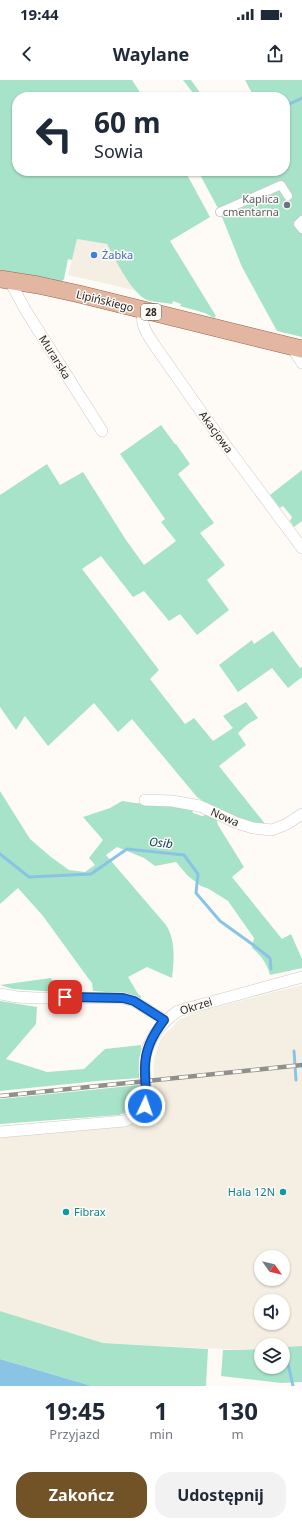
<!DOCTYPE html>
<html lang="pl">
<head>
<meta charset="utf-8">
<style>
  body { margin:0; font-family:"Noto Sans",sans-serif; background:#f2f2f3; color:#1f2937; height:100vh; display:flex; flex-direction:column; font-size:15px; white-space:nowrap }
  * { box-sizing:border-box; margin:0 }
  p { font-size:13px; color:#747a83 }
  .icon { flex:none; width:22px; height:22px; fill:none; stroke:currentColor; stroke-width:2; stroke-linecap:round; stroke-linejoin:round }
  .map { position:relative; height:1306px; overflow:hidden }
  .drawer { display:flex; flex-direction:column; background:#fff; flex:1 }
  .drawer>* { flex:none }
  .banner { position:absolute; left:12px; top:12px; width:278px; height:84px; border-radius:16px; box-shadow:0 1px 3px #0004; background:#fff; color:#1f2937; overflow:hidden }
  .needle { width:26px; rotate:124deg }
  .tools { position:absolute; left:254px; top:1170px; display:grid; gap:8px }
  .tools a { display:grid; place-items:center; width:36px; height:36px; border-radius:50%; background:#fff; box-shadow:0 1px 3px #0004; font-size:20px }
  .pin { position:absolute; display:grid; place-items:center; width:34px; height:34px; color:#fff; margin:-17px; border-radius:8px; box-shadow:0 2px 6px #0006 }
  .me { position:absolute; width:44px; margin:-22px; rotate:3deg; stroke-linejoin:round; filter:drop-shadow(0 0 3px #0008) }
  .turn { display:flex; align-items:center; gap:14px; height:84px; padding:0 16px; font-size:18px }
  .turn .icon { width:52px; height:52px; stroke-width:2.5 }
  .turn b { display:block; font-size:28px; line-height:34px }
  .eta { display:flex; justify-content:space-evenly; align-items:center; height:68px; text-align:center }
  .eta b { font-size:24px; font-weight:700; line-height:28px }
  .button { display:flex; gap:8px; margin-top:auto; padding:8px 16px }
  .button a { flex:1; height:46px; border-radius:16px; background:#725328; color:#fff; font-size:16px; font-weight:700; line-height:46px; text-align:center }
  .button a+a { background:#f2f2f3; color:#1f2937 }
  .status { display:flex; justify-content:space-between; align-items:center; height:28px; padding:0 20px; background:#fff; direction:ltr }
  .status svg { height:11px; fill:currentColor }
  header { display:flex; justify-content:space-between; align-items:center; height:52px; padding:0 16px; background:#fff; font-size:18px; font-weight:700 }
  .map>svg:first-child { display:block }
  .built { fill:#f5efe3; fill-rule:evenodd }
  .green { fill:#a7e3c8 }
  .water { fill:#8ac4e5 }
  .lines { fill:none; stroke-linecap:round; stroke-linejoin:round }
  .stream { stroke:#8ac4e5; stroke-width:3 }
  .pedestrian-casing { stroke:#cdcac5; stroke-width:10 }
  .minor-casing { stroke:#cdcac5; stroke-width:12 }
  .primary-casing { stroke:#95644c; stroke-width:18 }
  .pedestrian { stroke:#fff; stroke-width:8 }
  .minor { stroke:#fff; stroke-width:11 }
  .primary { stroke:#e3b6a1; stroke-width:17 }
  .rail-casing { stroke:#918f8c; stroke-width:4.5 }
  .rail { stroke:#fefbf6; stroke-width:3; stroke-dasharray:9; stroke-linecap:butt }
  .route-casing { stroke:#114b97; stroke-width:10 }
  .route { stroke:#1a73e8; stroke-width:7 }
  .worship-dot { fill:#6b7280; stroke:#fefbf6; stroke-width:1.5 }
  .shop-dot { fill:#3f7fe0; stroke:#fefbf6; stroke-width:1.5 }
  .culture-dot { fill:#0f9aa8; stroke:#fefbf6; stroke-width:1.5 }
  .labels { text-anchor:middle; stroke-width:3; stroke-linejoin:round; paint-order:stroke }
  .shield { fill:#fefbf6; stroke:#686663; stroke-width:1 }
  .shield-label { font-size:10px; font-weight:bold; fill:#272624 }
  .worship-label { font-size:11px; fill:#5b616d; stroke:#fefbf6; text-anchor:end }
  .shop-label { font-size:11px; fill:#366cbe; stroke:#fefbf6; text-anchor:start }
  .street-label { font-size:11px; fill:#272624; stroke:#fefbf6 }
  .culture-label { font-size:11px; fill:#0d838f; stroke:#fefbf6; text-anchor:end }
  .water-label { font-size:12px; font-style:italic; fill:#0d3f55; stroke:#fefbf6 }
</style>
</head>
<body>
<div class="status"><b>19:44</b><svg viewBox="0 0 49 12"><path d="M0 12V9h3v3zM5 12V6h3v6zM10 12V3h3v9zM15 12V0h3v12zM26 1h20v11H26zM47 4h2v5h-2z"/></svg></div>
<header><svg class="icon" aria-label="back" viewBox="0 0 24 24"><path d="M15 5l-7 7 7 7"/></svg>Waylane<svg class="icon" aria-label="share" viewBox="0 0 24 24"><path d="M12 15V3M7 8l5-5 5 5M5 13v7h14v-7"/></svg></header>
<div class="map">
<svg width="302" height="1306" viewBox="0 0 302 1306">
  <rect width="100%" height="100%" fill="#fefbf6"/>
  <g class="built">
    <path d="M 77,159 L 107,164 L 134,210 L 68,195 Z"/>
    <path d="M 302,905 L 302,1266 L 283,1267 L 283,1265 L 261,1265 L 261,1269 L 241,1270 L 103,1263 L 0,1231 L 0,1052 L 113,1047 L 142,1043 L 154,1036 L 154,979 L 161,958 L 180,939 L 201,931 ZM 261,1177 L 283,1177 L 283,1199 L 261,1199 ZM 261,1221 L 283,1221 L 283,1243 L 261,1243 Z"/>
  </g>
  <g class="green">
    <path d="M 0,0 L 132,0 L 143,17 L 17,17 L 17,91 L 185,91 L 210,137 L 170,161 L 216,236 L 214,238 L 205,233 L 180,226 L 181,224 L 173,221 L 172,224 C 165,223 157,222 150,221 C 132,216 116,180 107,164 L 77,159 L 72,180 L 68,179 L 64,199 L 60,203 L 0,191 Z"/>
    <path d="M 183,0 L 191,0 L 203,17 L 196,17 Z"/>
    <path d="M 245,0 L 302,0 L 302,257 L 277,251 L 242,187 L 220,132 L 198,91 L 285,91 L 285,17 L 254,17 Z"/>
    <path d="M 161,345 L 175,364 L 176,364 L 190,384 L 178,394 L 214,443 L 200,453 L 225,485 L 207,500 L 229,530 L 197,555 L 180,534 L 169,541 L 144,511 L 133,517 L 101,476 L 82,489 L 159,590 L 150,599 L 185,644 L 194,638 L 213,661 L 233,648 L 223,636 L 246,622 L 258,638 L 248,644 L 238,653 L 246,665 L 219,686 L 266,745 L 254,744 L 211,727 L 197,717 L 132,639 L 118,652 L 94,623 L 48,666 L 25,636 L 16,650 L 0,627 L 0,415 L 47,384 L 60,405 L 83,392 L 126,460 L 144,485 L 176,461 L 161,442 L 165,439 L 120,374 Z"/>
    <path d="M 302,390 L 302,441 L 294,447 L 290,441 L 292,437 L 283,426 L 280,428 L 270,415 Z"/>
    <path d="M 273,551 L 300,588 L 302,587 L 302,597 L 288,608 L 272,588 L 238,612 L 219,585 L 252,560 L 254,564 Z"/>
    <path d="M 0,711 L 30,759 L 51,777 L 69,790 L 85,792 L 95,785 L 89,778 L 103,760 L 83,737 L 110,728 L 122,721 L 135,723 L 164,724 L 191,728 L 193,733 L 202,736 L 209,734 L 216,738 L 218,745 L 244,787 L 232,797 L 282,859 L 291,854 L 302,879 L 302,888 L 270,895 C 267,884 262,876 252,868 L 254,858 L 228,821 L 209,809 L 201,806 L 188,796 L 176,782 L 155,786 L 144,778 L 117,767 L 106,775 L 166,845 C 176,861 174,880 172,898 L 147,887 L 128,897 L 138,914 L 141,916 L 141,920 L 120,913 L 93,911 L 92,903 L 88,898 L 43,836 L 18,808 L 0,824 Z"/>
    <path d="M 51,898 L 58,912 L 13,909 L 0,905 Z"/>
    <path d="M 0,921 L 37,927 L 36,944 L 6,979 L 47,992 L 84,989 L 105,969 L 141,965 L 140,998 L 97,1001 L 0,1011 Z"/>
    <path d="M 140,1005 C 140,1023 138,1029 119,1035 L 0,1044 L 0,1019 Z"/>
    <path d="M 0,1231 L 103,1263 L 208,1269 L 206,1306 L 92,1306 L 0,1279 Z"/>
    <path d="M 302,1266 L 302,1302 L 281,1303 L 221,1296 L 223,1270 L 241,1270 L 261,1269 L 261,1287 L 283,1287 L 283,1267 Z"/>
  </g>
  <path class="water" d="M 0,1279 L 92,1306 L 0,1306 Z"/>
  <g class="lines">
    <g class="stream">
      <path d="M 285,26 L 302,18"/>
      <path d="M 0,774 L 29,797 L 91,794 L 127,769 L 184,775 L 198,794 L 196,813 L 220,841 L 252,864 L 270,878 L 271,889"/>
      <path d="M 294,971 L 296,1000"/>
      <path d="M 285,1270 L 293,1306"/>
    </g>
    <defs>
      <g id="pedestrian">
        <path d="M 220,132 L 281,105 L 288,116"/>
        <path d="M 302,140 L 298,144 L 302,149"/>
      </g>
      <g id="minor">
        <path d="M 14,201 L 13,207 L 26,231 L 102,351"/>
        <path d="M 143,230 C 141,243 144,249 151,260 L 204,336 L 302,468"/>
        <path d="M 292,267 L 302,283"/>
        <path d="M 145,720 L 172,721 L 200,726 L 237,743 L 253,748 L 272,750 L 287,744 L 302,734"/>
        <path d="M 0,914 L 17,917 L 36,918 L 123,918 L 134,921 L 164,940"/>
        <path d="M 0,1052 L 124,1041 C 160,1029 140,1006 145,978 C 149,957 161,943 178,931 L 302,897"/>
      </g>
      <path id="primary" d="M 0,199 L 38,205 L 79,214 L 302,269"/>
    </defs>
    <use href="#pedestrian" class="pedestrian-casing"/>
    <use href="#minor" class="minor-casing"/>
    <use href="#primary" class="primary-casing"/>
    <use href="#pedestrian" class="pedestrian"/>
    <use href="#minor" class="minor"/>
    <use href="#primary" class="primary"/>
    <defs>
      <path id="rail" d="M 0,1016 L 302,985"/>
    </defs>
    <use href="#rail" class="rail-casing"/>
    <use href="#rail" class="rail"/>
  </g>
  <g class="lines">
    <defs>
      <path id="route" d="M 65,917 L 123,918 L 134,921 L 164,940 C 152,956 144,971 145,992 C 145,1004 147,1014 145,1026"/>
    </defs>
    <use href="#route" class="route-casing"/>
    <use href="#route" class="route"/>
  </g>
  <circle class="worship-dot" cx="287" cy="125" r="4"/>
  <circle class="shop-dot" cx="94" cy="175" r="4"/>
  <g class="culture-dot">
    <circle cx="283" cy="1112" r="4"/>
    <circle cx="66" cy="1132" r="4"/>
  </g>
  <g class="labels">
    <rect class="shield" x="141" y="224" width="20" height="16" rx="3"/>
    <g class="shield-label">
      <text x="151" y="236">28</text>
    </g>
    <g class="worship-label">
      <text x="279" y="123">Kaplica<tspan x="279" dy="13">cmentarna</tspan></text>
    </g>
    <g class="shop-label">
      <text x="102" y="179">Żabka</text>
    </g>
    <g class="street-label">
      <text transform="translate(105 221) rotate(14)" y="4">Lipińskiego</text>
      <text transform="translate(55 277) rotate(58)" y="4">Murarska</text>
      <text transform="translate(216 352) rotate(54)" y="4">Akacjowa</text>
      <text transform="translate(225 737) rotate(24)" y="4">Nowa</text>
      <text transform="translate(196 926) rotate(-17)" y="4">Okrzei</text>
    </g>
    <g class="culture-label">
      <text x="275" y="1116">Hala 12N</text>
      <text x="74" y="1136" text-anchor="start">Fibrax</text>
    </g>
    <g class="water-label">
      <text transform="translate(161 763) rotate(6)" y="4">Osib</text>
    </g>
  </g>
</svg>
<div class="tools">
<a><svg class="needle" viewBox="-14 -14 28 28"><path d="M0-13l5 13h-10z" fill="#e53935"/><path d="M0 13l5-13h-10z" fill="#747a83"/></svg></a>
<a><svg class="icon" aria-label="sound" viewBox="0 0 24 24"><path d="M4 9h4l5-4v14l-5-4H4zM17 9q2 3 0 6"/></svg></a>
<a><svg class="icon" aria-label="layers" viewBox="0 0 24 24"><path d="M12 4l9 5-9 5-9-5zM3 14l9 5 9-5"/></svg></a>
</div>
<div class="pin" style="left:65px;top:917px;background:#d93025"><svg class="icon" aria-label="arrive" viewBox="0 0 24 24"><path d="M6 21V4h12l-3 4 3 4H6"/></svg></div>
<svg class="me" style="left:145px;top:1026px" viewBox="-20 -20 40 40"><circle r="17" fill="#1a73e8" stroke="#fff" stroke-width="3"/><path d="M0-11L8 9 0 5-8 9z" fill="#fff"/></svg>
<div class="banner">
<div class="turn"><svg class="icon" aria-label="left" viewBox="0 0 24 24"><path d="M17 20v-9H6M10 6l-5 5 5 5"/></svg><div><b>60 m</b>Sowia</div></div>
</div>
</div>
<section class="drawer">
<div class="eta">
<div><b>19:45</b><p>Przyjazd</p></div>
<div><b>1</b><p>min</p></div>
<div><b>130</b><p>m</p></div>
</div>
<div class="button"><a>Zakończ</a><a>Udostępnij</a></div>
</section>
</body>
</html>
